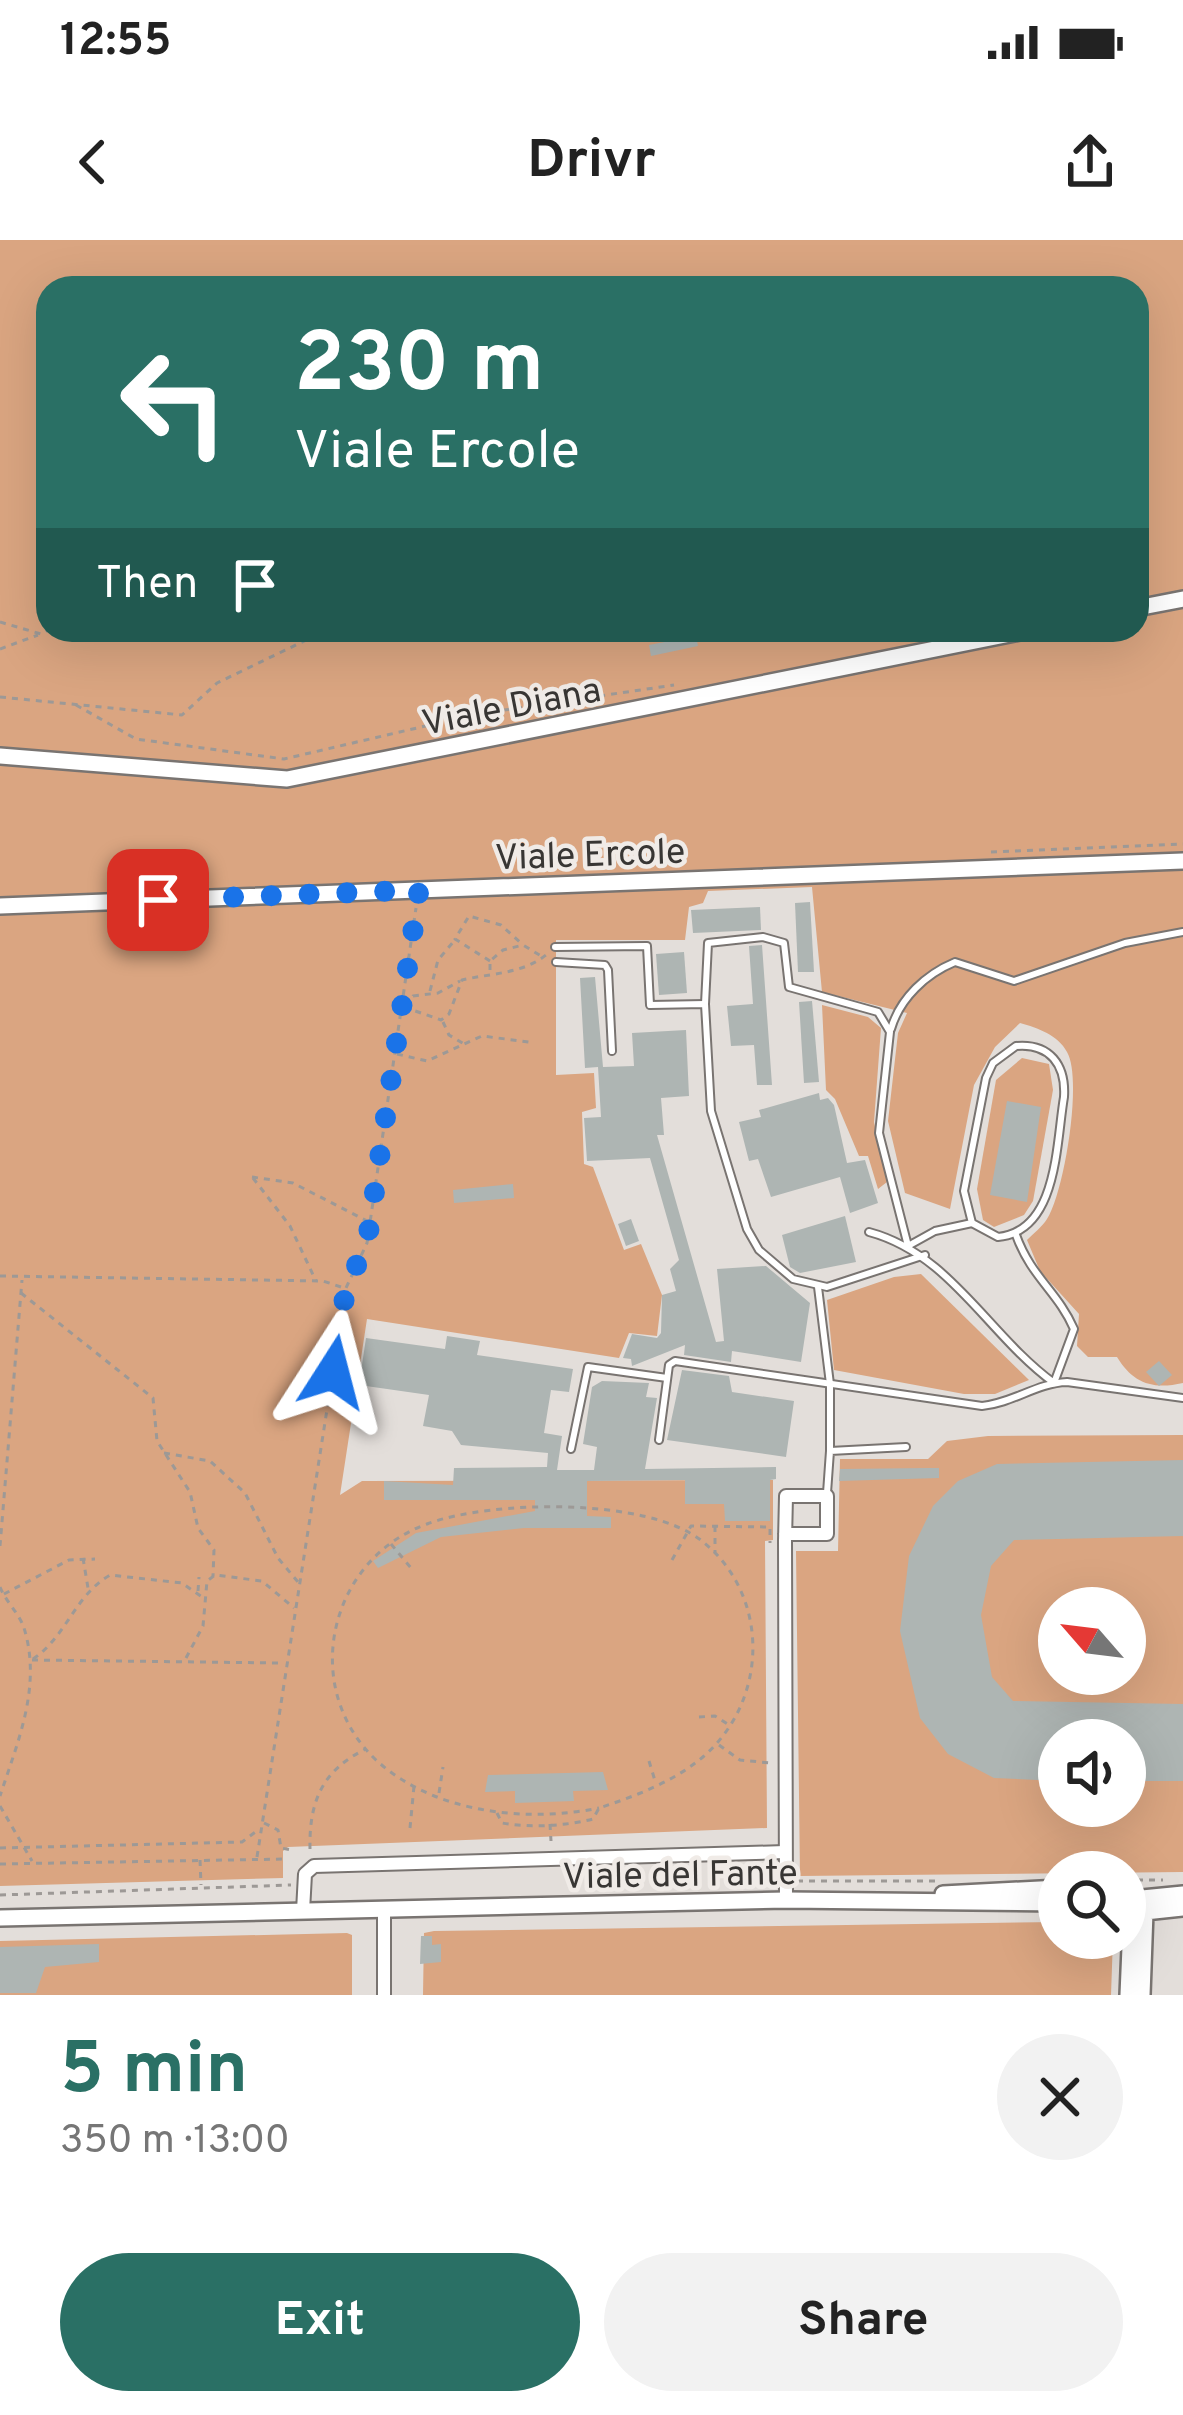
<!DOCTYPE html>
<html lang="en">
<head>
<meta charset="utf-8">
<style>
  body { margin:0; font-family:Overpass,sans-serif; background:#f2f2f2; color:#222; height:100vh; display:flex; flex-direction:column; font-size:45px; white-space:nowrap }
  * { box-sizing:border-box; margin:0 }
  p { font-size:39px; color:#767676 }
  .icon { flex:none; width:66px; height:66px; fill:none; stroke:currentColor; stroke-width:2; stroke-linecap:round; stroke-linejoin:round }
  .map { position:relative; height:1755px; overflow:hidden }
  .panel { display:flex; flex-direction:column; background:#fff; flex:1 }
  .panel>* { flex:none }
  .hud { position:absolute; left:36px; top:36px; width:1113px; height:366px; border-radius:36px; box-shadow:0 12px 48px #0002; background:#2a7065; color:#fff; overflow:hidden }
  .needle { width:78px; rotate:298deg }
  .buttons { position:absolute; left:1038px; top:1347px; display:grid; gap:24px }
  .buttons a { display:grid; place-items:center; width:108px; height:108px; border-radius:50%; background:#fff; box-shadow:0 12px 48px #0002; font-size:60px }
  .pin { position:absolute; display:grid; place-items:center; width:102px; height:102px; color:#fff; margin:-51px; border-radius:24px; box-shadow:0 6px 18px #0006 }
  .me { position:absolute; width:132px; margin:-66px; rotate:9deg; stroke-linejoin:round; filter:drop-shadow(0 0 9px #0008) }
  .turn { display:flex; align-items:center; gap:42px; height:252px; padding:0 60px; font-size:54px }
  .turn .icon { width:156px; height:156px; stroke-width:2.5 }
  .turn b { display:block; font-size:84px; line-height:102px }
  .then { display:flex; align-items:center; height:114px; padding:0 60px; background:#0003; gap:24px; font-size:45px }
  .round { display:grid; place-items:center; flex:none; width:126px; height:126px; border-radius:63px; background:#f2f2f2 }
  .summary { display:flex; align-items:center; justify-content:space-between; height:204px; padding:0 60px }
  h1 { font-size:72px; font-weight:700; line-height:90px; color:#2a7065 }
  .button { display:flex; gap:24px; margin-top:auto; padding:24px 60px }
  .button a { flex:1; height:138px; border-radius:72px; background:#2a7065; color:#fff; font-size:48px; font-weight:700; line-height:138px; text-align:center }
  .button a+a { background:#f2f2f2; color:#222 }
  .status { display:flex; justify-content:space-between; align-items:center; height:84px; padding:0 60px; background:#fff; direction:ltr }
  .status svg { height:33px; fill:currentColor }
  header { display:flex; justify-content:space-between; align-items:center; height:156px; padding:0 60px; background:#fff; font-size:54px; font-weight:700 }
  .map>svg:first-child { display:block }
  .green { fill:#daa581; fill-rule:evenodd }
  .building { fill:#aeb5b3 }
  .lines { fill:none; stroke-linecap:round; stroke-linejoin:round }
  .service-casing { stroke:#797471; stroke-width:10 }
  .minor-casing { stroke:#797471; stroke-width:16 }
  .tertiary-casing { stroke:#797471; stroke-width:20 }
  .path { stroke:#9d9996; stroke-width:3; stroke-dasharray:6 6; stroke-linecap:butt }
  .service { stroke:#fff; stroke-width:6 }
  .minor { stroke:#fff; stroke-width:12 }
  .tertiary { stroke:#fff; stroke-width:15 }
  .route { stroke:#1a73e8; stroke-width:21; stroke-dasharray:0 37.8 }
  .labels { text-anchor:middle; stroke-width:9; stroke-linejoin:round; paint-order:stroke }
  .street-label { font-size:36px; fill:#383634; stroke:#f0ebe7 }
</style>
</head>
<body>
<div class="status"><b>12:55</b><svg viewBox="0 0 49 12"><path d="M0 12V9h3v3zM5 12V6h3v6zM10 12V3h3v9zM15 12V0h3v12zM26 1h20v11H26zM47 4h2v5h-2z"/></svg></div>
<header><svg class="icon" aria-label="back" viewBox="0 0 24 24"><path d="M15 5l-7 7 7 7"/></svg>Drivr<svg class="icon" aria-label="share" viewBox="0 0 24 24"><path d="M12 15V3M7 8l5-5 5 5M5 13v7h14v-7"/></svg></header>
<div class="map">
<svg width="1183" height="1755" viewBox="0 0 1183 1755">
  <rect width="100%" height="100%" fill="#e3deda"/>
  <g class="green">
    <path d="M 0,0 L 1183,0 L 1183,1143 C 1152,1150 1133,1143 1117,1117 L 1088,1117 L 1077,1106 L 1079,1074 L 1040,1031 L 1027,1000 C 1033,994 1042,987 1047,979 C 1064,953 1083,839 1067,812 C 1058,795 1038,788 1020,783 L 995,807 L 974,845 L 950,969 L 905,953 L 888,881 L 898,793 L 907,773 L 822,752 L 812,647 L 708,651 L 703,663 L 689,667 L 685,700 L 556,700 L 556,835 L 594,833 L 596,868 L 582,872 L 584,924 L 593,927 L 624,1010 L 641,1004 L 662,1055 L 657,1096 L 629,1093 L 619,1118 L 367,1079 L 340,1255 L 362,1241 L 773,1240 L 773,1300 L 765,1301 L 767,1588 L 288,1607 L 283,1611 L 283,1638 L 0,1646 ZM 48,48 L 1137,48 L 1137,390 L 48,390 Z"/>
    <path d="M 822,765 L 868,777 L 881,788 L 874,882 L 887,942 L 878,949 L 868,916 L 859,916 L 835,859 L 826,850 Z"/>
    <path d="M 1022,818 L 1049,824 L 1053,850 L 1033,961 L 1024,975 L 994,987 L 983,980 L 977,949 L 996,840 Z"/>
    <path d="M 921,1034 L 1029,1140 L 995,1154 L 964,1154 L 834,1130 L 827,1060 L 894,1037 Z"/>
    <path d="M 1183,1195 L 1183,1632 L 800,1636 L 796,1311 L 838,1311 L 840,1219 L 928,1219 L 947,1201 L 988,1196 ZM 1059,1368 L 1125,1368 L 1125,1434 L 1059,1434 ZM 1059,1500 L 1125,1500 L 1125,1566 L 1059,1566 Z"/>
    <path d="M 1059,1682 L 1059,1698 L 1113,1698 L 1111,1755 L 423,1755 L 424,1693 L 434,1691 Z"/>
    <path d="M 347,1693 L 352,1695 L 352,1755 L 0,1755 L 0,1701 Z"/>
  </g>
  <g class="building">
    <path d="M 696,396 L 698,406 L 651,416 L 649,405 Z"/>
    <path d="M 810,662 L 814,732 L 798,732 L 795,663 Z"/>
    <path d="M 760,667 L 761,690 L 693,693 L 691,670 Z"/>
    <path d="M 762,705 L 772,845 L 757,845 L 754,805 L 731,806 L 727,766 L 753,764 L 749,706 Z"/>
    <path d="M 684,712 L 687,753 L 659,755 L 656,714 Z"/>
    <path d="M 595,737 L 603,827 L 634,826 L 632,793 L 686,790 L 689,856 L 661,858 L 664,895 L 657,895 L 716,1102 L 724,1101 L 717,1029 L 766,1026 L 810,1063 L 801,1122 L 732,1111 L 731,1122 L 684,1115 L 685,1105 L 632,1126 L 631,1119 L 623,1118 L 632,1094 L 657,1098 L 661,1093 L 662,1055 L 676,1051 L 670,1029 L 679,1020 L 650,918 L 587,921 L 584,878 L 601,877 L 598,827 L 585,828 L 580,738 Z"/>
    <path d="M 812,761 L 819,842 L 804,843 L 799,762 Z"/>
    <path d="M 819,853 L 820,860 L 828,858 L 834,865 L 847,923 L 865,920 L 878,963 L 850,973 L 840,937 L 771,957 L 758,919 L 749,921 L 739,882 L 761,877 L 759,870 Z"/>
    <path d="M 1007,861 L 1041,867 L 1027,962 L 990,955 Z"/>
    <path d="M 513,944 L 514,958 L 454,963 L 453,950 Z"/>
    <path d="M 845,976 L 856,1022 L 800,1033 L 790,1027 L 782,995 Z"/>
    <path d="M 631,979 L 639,1001 L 626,1006 L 618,984 Z"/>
    <path d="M 447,1096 L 480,1101 L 477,1115 L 573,1129 L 569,1152 L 551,1150 L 544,1193 L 562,1196 L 557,1230 L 594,1230 L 597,1207 L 583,1204 L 592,1147 L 602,1141 L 649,1143 L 646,1157 L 657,1158 L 645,1229 L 776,1227 L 776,1239 L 770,1240 L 770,1281 L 725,1281 L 724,1264 L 685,1264 L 685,1240 L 587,1241 L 587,1276 L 611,1277 L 611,1288 L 524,1288 L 441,1297 L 378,1328 L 373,1321 L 416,1293 L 535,1271 L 535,1260 L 384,1260 L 384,1241 L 453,1245 L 454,1228 L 547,1227 L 548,1213 L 461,1205 L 452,1191 L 423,1186 L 429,1155 L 359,1145 L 366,1098 L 445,1109 Z"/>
    <path d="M 1159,1121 L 1172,1135 L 1159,1146 L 1146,1132 Z"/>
    <path d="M 682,1130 L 729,1136 L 732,1152 L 794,1161 L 786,1217 L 667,1200 Z"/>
    <path d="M 1183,1220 L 1183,1296 L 1014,1300 L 991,1326 L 981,1375 L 992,1437 L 1013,1461 L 1183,1464 L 1183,1541 L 1125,1541 L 1125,1500 L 1059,1500 L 1059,1541 L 994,1538 L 948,1514 L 920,1478 L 900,1391 L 909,1316 L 933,1266 L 958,1241 L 997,1224 Z"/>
    <path d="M 928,1228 L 939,1228 L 939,1238 L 839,1241 L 840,1229 Z"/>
    <path d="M 603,1532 L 608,1550 L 573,1551 L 574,1561 L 515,1563 L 515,1551 L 485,1552 L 488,1535 Z"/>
    <path d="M 421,1696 L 432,1696 L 432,1705 L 441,1704 L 441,1722 L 420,1724 Z"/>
    <path d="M 99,1704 L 99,1722 L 45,1727 L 36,1753 L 0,1753 L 0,1707 Z"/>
  </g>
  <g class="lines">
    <defs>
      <g id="service">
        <path d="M 555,707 L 647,706 L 650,765 L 705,764 L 711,871 L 747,989 L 759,1010 L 793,1039 L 827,1047 L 925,1015"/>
        <path d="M 556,722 L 605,725 L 608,730 L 612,811"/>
        <path d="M 705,764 L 708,703 L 763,697 L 784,703 L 789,747 L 878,772 L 890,792 L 879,893 L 908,1006 L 935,991 L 972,983"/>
        <path d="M 891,789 C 900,758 926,734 955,722 L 1014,741 L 1125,703 L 1183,692"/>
        <path d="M 1016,806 C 1050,803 1066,825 1064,857 C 1056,904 1058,991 998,997 L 972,983 L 964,951 L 986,838 L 993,823 Z"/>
        <path d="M 869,992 C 951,1014 988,1095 1054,1143 L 1074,1089 C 1058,1052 1031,1037 1016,995"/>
        <path d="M 818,1047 L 830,1144 L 830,1211"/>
        <path d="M 659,1200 L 669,1125 L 675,1121 L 982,1166 C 1013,1163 1037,1143 1067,1142 L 1183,1158"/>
        <path d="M 571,1209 L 588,1127 L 667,1138"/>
        <path d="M 827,1253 L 830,1211 L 906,1207"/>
      </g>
      <g id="minor">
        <path d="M 785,1294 L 827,1294 L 827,1256 L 786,1256 L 785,1301 L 786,1660"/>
        <path d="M 303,1671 L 305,1634 L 314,1626 L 785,1612"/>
        <path d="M 384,1755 L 384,1669"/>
      </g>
      <g id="tertiary">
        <path d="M 1137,368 L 1183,359"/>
        <path d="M 0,516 L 287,539 L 1030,390"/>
        <path d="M 0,666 L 1183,621"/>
        <path d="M 943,1654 L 1059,1648"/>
        <path d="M 0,1678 L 786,1660 L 1059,1663"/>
        <path d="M 1128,1755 L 1132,1659 L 1183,1654"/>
        <path d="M 1142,1755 L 1145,1672 L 1183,1668"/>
      </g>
    </defs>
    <use href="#service" class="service-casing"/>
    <use href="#minor" class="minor-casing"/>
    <use href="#tertiary" class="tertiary-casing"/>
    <g class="path">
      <path d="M 0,382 L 41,394 L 48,390"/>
      <path d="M 0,409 L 38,395"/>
      <path d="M 0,457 L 182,475 L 217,443 L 327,390"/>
      <path d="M 76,465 L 136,499 L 284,519 L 477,474 L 674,445"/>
      <path d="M 991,612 L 1183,604"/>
      <path d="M 490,721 L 455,699 L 469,676 L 501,685 L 523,705"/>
      <path d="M 490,730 L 490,721 L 503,710 L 523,705 L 541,716"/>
      <path d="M 430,751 L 438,720 L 454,701"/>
      <path d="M 404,767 L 441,780 L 449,774 L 462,740 C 492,733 522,734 546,715"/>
      <path d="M 408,767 L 413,756 L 438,753 L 460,741"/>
      <path d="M 443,782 L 449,795 L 464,804"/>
      <path d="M 397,814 L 427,821 L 482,796 L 529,802"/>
      <path d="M 252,937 L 293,943 L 369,982"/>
      <path d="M 253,938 L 290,986 L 316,1041"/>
      <path d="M 0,1036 L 323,1041 L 344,1048"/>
      <path d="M 21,1053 L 153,1158 L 157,1201 L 190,1252 L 198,1288 L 214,1310 L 213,1336"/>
      <path d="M 164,1213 L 210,1221 L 245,1253 L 278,1318 L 298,1342"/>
      <path d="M 715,1286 L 715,1312"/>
      <path d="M 391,1304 L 411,1328"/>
      <path d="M 0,1306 L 22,1040"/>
      <path d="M 83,1318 L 88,1348"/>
      <path d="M 672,1320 L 691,1286 L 770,1287 L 770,1303"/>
      <path d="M 0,1347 C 6,1362 19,1373 24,1388 C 42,1446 18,1501 0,1556"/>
      <path d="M 198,1351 L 199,1337"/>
      <path d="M 4,1354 L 69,1320 L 95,1319"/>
      <path d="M 186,1418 L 203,1386 L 207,1341 L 215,1335 L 262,1341 L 294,1368"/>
      <path d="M 33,1419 C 67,1396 74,1356 110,1335 L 182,1343 L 202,1357"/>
      <path d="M 32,1420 L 282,1423"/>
      <path d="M 699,1477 L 715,1476 L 729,1485"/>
      <path d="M 719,1505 L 740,1520 L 770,1523"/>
      <path d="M 649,1521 L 656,1544"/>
      <path d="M 439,1553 L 443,1527"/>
      <path d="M 0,1566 L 32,1621"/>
      <path d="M 497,1573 L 502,1583 C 531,1588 565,1586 593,1579 L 599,1568 C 636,1556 675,1541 704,1516 C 769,1459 770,1355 702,1301 C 647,1257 491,1260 427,1284 C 329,1319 299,1447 376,1520 C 434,1573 526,1583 599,1568"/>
      <path d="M 264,1583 L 278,1590 L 281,1608 L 292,1610"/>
      <path d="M 550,1584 L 551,1601"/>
      <path d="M 410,1588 L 414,1546"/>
      <path d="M 0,1608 L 242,1602 L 258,1590"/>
      <path d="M 310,1609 C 309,1562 322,1530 366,1509"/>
      <path d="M 257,1617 L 346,1048 L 367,1003 L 416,668"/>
      <path d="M 200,1620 L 201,1645"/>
      <path d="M 0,1624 L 286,1619"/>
      <path d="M 1125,1640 L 1163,1640"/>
      <path d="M 797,1641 L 937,1641"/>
      <path d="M 0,1655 L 291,1645"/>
    </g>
    <use href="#service" class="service"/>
    <use href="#minor" class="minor"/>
    <use href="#tertiary" class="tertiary"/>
  </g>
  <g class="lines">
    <path class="route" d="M 158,660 L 419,650 L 367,1003 L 346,1048 L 333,1132"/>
  </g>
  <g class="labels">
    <g class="street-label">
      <text transform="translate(511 465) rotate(-11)" y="13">Viale Diana</text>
      <text transform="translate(590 613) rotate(-2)" y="13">Viale Ercole</text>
      <text transform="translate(680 1633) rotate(-1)" y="13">Viale del Fante</text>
    </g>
  </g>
</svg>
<div class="buttons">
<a><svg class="needle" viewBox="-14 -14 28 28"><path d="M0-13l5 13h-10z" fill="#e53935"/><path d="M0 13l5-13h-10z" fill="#767676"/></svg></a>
<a><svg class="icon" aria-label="sound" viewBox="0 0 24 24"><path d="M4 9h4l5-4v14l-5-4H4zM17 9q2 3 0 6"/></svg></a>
<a><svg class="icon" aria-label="search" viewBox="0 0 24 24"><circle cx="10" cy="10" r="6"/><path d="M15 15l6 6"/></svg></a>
</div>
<div class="pin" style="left:158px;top:660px;background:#d93025"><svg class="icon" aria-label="arrive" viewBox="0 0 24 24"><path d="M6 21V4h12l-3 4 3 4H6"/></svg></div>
<svg class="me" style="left:333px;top:1132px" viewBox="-20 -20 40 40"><path d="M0-17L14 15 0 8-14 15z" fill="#1a73e8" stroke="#fff" stroke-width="4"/></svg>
<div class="hud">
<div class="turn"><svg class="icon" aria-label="left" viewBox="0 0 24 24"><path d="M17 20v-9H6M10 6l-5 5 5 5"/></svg><div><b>230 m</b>Viale Ercole</div></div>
<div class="then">Then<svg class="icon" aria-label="arrive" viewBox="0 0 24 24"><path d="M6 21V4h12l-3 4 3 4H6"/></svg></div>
</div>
</div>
<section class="panel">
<div class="summary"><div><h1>5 min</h1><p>350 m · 13:00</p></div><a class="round"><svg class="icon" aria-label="close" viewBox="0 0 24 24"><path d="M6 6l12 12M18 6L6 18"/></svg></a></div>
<div class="button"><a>Exit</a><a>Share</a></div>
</section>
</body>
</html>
